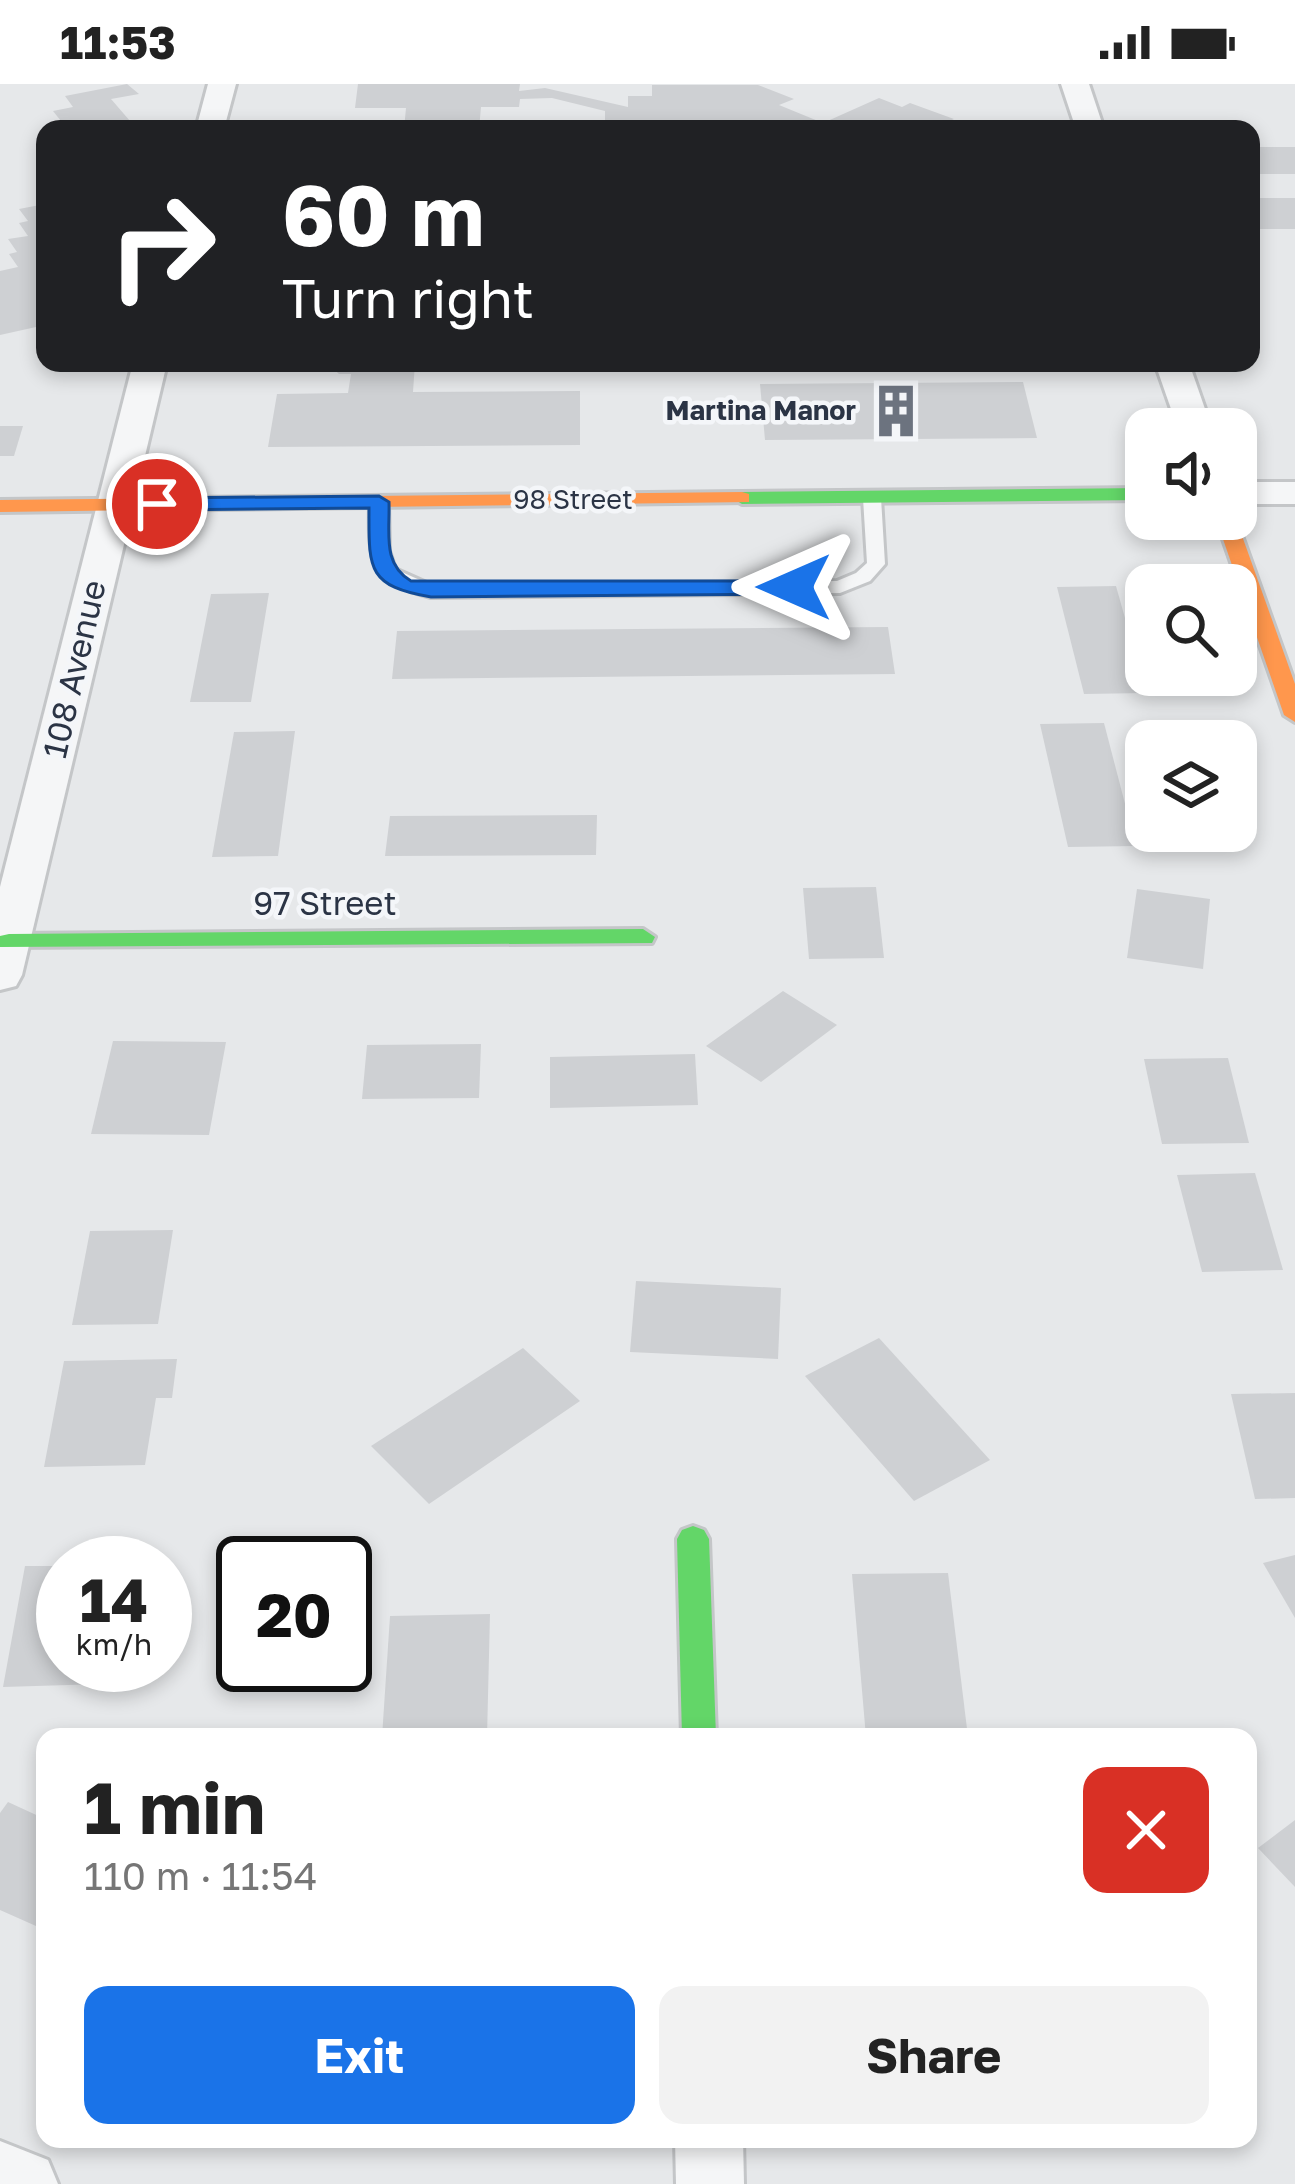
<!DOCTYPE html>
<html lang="en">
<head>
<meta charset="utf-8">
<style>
  body { margin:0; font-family:"Golos Text",sans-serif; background:#f2f2f2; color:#222; height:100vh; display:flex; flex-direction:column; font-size:45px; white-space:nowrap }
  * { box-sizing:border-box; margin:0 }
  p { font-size:39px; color:#767676 }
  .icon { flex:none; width:66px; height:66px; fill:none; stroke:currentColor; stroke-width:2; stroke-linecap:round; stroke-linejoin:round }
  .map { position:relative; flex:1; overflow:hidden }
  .panel { position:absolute; left:36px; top:1644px; width:1221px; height:420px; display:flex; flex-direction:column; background:#fff; border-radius:24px; box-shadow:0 6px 18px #0003 }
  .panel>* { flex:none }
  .banner { position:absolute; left:36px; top:36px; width:1224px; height:252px; border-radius:24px; box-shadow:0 6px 18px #0003; background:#202124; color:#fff; overflow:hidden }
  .fabs { position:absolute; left:1125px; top:324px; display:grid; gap:24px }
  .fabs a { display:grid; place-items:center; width:132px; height:132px; border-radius:24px; background:#fff; box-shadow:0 6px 18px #0003; font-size:60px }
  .speed { position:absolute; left:36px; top:1452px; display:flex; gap:24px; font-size:60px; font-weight:700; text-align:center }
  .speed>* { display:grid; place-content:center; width:156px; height:156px; border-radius:50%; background:#fff; box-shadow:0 6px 18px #0003; line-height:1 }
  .speed small { font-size:30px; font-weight:400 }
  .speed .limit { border:6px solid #111; border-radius:18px; background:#fff; color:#111 }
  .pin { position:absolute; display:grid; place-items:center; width:102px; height:102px; color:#fff; margin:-51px; border:6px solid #fff; border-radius:50%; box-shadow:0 3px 12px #0007 }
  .me { position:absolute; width:132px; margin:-66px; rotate:270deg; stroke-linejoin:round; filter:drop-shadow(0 0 9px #0008) }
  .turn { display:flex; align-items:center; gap:42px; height:252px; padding:0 48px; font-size:54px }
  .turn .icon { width:156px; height:156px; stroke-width:2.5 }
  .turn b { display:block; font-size:84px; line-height:102px }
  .round { display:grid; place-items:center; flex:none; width:126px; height:126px; border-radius:24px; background:#f2f2f2 }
  .overview { display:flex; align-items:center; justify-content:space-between; height:204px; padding:0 48px }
  h1 { font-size:72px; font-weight:700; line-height:90px }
  .action { display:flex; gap:24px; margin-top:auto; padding:24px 48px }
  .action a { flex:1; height:138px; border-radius:24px; background:#1a73e8; color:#fff; font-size:48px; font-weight:700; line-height:138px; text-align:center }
  .action a+a { background:#f2f2f2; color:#222 }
  .status { display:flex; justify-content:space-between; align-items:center; height:84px; padding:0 60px; background:#fff; direction:ltr }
  .status svg { height:33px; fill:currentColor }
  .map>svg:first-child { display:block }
  .building { fill:#ced0d3 }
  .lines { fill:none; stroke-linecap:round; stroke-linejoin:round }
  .lane-casing { stroke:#c4c6c8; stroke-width:6 }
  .street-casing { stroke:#c4c6c8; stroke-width:6 }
  .fast-casing { stroke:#c4c6c8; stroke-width:6 }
  .slow-casing { stroke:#c4c6c8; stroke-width:6 }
  .lane { fill:#f5f6f7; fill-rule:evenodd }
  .street { fill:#f5f6f7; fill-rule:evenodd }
  .fast { fill:#63d668; fill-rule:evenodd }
  .slow { fill:#ff974d; fill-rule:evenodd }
  .route { fill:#1a73e8; stroke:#114b97; stroke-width:3 }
  .labels { text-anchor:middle; stroke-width:9; stroke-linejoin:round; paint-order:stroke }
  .far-poi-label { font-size:27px; font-weight:bold; fill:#2b3445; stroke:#f4f6f9; text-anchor:end }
  .far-street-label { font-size:27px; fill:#2b3445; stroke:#f4f6f9 }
  .street-label { font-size:33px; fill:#2b3445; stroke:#f4f6f9 }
</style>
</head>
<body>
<div class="status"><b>11:53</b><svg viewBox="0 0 49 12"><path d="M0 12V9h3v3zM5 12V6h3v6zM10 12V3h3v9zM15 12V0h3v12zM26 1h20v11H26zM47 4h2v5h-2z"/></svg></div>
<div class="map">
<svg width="1295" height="2100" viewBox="0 0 1295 2100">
  <rect width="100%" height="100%" fill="#e6e8ea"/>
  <g class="building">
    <path d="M 127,0 L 139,10 L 111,15 L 130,37 L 104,42 L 106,45 L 58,45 L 53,39 L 61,37 L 53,27 L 73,23 L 65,12 Z"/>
    <path d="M 358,0 L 520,0 L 519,7 L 545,4 L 628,23 L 628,12 L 652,12 L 652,1 L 758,1 L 794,15 L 779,21 L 823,39 L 879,14 L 902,23 L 910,19 L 954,35 L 933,45 L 605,45 L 605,27 L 552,14 L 520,15 L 519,23 L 481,23 L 479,45 L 404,45 L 406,24 L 355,24 Z"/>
    <rect x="1251" y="63" width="44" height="27"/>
    <rect x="1251" y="114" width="44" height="31"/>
    <path d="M 45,120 L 45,241 L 0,251 L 0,187 L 18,183 L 9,170 L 17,168 L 8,155 L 28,152 L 19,139 L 28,137 L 19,125 Z"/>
    <path d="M 327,279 L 415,279 L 413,308 L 580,307 L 580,361 L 268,363 L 277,310 L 348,309 L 351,290 L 339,290 Z"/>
    <path d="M 1023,298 L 1037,354 L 765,356 L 760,300 Z"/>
    <path d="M 0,342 L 23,342 L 14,372 L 0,372 Z"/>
    <path d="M 1116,502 L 1146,609 L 1084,610 L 1057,503 Z"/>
    <path d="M 269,509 L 251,618 L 190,618 L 211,510 Z"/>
    <path d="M 888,543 L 895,590 L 392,595 L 397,547 Z"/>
    <path d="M 1104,639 L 1136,762 L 1068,763 L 1040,640 Z"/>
    <path d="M 295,647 L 278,772 L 212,773 L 234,648 Z"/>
    <path d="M 597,731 L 596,771 L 385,772 L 390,732 Z"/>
    <path d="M 876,803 L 884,874 L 809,875 L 803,804 Z"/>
    <path d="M 1137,805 L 1210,815 L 1203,885 L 1127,874 Z"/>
    <path d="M 783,907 L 837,941 L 761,998 L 706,962 Z"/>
    <path d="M 113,957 L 226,958 L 209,1051 L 91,1050 Z"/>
    <path d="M 481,960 L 479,1014 L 362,1015 L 367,961 Z"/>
    <path d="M 695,970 L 698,1021 L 550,1024 L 550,973 Z"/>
    <path d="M 1228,974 L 1249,1059 L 1162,1060 L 1144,975 Z"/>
    <path d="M 1255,1089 L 1283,1186 L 1202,1188 L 1177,1091 Z"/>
    <path d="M 173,1146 L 158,1240 L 72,1241 L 90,1147 Z"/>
    <path d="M 636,1197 L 781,1204 L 778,1275 L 630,1268 Z"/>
    <path d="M 879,1254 L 990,1376 L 914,1417 L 805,1292 Z"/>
    <path d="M 523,1264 L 580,1317 L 429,1420 L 371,1362 Z"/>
    <path d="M 177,1275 L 172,1314 L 156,1314 L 145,1381 L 44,1383 L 64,1277 Z"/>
    <path d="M 1295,1309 L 1295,1414 L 1255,1415 L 1231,1310 Z"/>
    <path d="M 1295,1471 L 1295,1534 L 1263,1479 Z"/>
    <path d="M 25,1482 L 63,1482 L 63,1581 L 104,1581 L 101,1600 L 3,1603 Z"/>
    <path d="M 948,1489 L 968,1653 L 866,1653 L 852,1490 Z"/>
    <path d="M 490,1530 L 487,1653 L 382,1653 L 390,1532 Z"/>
    <path d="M 8,1718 L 45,1735 L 45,1846 L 0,1826 L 0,1729 Z"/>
    <path d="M 1295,1736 L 1295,1803 L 1258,1764 Z"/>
  </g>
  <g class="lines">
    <defs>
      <path id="lane" d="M 872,409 L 881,414 L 885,480 L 870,497 L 840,509 L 431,513 C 368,497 369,477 370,418 L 379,413 L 388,418 L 389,467 L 395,485 L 431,501 L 837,497 L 856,489 L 867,479 L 863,414 Z"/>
      <g id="street">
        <path d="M 208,0 L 236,0 L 224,45 L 196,45 Z"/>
        <path d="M 1061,0 L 1089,0 L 1104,45 L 1076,45 Z"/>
        <path d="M 133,279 L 167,279 L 22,891 L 16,902 L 0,906 L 0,803 Z"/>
        <path d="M 1155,279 L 1189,279 L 1212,345 L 1178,345 Z"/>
        <rect x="1236" y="398" width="59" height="22"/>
        <path d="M 675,2055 L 743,2055 L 744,2100 L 676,2100 Z"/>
        <path d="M 0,2057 L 48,2076 L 58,2100 L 0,2100 Z"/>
      </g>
      <g id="fast">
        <path d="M 1146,404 L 1146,416 L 742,420 L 732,414 L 742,408 Z"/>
        <path d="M 643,845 L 655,853 L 652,859 L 0,863 L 0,852 L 9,850 Z"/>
        <path d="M 693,1442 L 704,1446 L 709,1455 L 716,1653 L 682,1653 L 677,1455 L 682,1446 Z"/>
      </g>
      <g id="slow">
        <path d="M 742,408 L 749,410 L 749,418 L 0,428 L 0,416 Z"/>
        <path d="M 1216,435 L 1236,435 L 1295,600 L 1295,638 L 1284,631 Z"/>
      </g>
    </defs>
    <use href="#lane" class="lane-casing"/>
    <use href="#street" class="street-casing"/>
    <use href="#fast" class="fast-casing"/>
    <use href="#slow" class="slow-casing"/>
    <use href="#lane" class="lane"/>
    <use href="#street" class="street"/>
    <use href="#fast" class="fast"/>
    <use href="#slow" class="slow"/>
  </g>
  <path class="route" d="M 379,412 L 389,418 C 390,449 382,480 411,497 L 794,497 L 805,503 L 794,510 L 431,513 C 366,502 369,484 369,424 L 157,426 L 147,420 L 157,414 Z"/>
  <defs>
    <symbol id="building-bare" viewBox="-9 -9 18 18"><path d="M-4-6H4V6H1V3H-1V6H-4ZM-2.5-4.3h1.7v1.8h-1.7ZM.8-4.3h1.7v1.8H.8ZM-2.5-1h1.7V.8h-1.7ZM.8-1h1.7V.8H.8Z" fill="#6c737f" stroke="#f4f6f9" stroke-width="2.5" paint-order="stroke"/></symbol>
  </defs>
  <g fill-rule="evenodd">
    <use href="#building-bare" x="858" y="289" width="76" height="76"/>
  </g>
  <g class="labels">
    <g class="far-poi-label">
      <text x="856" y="336">Martina Manor</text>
    </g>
    <g class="far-street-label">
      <text x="573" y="425">98 Street</text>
    </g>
    <g class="street-label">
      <text transform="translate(74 585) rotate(-77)" y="12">108 Avenue</text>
      <text x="325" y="831">97 Street</text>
    </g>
  </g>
</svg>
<div class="fabs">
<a><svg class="icon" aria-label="sound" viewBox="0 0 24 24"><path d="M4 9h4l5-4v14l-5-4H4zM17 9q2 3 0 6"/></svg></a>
<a><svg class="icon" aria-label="search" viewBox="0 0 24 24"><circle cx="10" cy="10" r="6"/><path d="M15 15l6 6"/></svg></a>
<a><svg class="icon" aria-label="layers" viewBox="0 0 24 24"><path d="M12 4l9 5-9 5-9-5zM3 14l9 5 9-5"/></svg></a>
</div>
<div class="speed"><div>14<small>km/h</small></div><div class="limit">20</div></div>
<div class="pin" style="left:157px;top:420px;background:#d93025"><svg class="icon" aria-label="arrive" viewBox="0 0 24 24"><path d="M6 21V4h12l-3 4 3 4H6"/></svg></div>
<svg class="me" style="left:794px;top:503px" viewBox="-20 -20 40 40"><path d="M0-17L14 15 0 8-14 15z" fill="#1a73e8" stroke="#fff" stroke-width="4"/></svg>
<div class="banner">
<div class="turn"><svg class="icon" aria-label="right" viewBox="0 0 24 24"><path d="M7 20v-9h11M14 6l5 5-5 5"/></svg><div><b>60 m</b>Turn right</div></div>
</div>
<section class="panel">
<div class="overview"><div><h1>1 min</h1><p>110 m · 11:54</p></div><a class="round" style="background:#d93025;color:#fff"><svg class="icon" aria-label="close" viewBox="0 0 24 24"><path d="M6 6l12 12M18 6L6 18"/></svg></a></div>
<div class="action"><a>Exit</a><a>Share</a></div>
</section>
</div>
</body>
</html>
